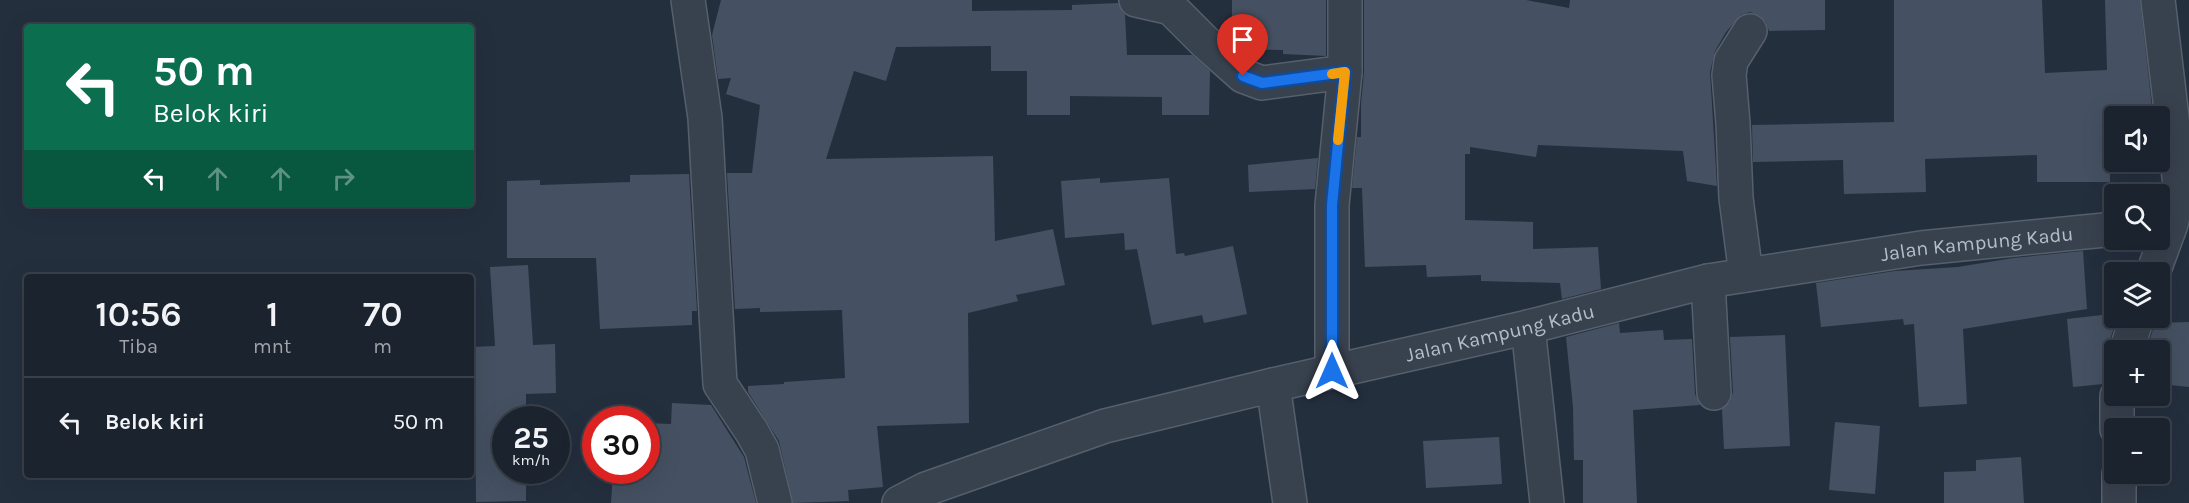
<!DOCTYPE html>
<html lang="id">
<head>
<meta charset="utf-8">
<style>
  body { margin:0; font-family:Karla,sans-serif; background:#242b36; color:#f1f3f6; height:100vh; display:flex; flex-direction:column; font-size:22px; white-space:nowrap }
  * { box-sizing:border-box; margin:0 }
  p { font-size:20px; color:#a0a4aa }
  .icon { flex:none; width:33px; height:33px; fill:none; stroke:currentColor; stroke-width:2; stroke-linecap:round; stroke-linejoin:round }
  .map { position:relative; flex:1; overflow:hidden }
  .side { position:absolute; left:24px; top:274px; width:450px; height:204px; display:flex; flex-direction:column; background:#1b232e; border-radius:6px; box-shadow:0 6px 24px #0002,0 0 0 2px #39404a }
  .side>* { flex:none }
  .banner { position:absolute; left:24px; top:24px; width:450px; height:183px; border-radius:6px; box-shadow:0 6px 24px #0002,0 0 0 2px #39404a; background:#0b6e4f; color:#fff; overflow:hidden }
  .tools { position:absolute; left:2104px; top:106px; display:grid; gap:12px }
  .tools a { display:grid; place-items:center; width:66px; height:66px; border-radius:6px; background:#1b232e; box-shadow:0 6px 24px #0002,0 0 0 2px #39404a; font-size:30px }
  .speed { position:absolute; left:492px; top:406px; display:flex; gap:12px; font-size:30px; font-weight:700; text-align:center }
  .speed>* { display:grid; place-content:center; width:78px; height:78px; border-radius:50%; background:#1b232e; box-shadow:0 6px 24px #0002,0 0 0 2px #39404a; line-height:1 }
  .speed small { font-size:15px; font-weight:400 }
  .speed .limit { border:9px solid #d22; background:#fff; color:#111 }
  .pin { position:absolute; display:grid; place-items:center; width:51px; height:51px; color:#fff; margin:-62px -26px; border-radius:50% 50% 50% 0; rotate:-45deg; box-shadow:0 0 6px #0007 }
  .pin .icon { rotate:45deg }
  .me { position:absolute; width:66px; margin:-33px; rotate:0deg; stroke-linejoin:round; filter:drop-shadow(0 0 4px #0008) }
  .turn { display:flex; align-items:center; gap:21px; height:126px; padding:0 30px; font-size:27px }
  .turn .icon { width:78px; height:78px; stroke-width:2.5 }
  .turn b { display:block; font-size:42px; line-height:51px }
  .lanes { display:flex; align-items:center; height:57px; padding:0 30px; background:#0003; justify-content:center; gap:30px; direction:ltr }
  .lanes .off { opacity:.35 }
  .eta { display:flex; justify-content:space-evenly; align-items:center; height:102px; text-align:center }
  .eta b { font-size:36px; font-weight:600; line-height:42px }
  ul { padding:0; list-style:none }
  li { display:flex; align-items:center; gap:18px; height:90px; padding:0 30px; border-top:2px solid #39404a }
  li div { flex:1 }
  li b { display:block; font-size:22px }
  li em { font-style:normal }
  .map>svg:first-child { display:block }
  .building { fill:#455162 }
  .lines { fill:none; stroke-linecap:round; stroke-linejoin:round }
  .street-casing { stroke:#565f6c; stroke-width:36 }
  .street { stroke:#38414e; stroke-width:33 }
  .route-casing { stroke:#114b97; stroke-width:15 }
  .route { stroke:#1a73e8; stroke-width:10 }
  .slow { stroke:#f59e0b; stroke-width:10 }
  .labels { text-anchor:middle; stroke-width:6; stroke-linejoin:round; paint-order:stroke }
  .street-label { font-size:20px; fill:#b4bcc9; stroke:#1d2633 }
</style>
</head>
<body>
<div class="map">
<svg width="2189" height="503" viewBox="0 0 2189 503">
  <rect width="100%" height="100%" fill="#242f3e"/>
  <g class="building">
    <path d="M 721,0 L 972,0 L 972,11 L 1072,10 L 1072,5 L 1118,3 L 1125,15 L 1127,55 L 1192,55 L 1210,71 L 1209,115 L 1162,115 L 1162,97 L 1070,96 L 1070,115 L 1027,115 L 1027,71 L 991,71 L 991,46 L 896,47 L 886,81 L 854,71 L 826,159 L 993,156 L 995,241 L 1053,229 L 1065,285 L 1016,295 L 1018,301 L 968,313 L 969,423 L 877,426 L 883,487 L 848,490 L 849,501 L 793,503 L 779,441 L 748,392 L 748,386 L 784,384 L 784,382 L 845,378 L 842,310 L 760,312 L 760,308 L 735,309 L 727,173 L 752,173 L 760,105 L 726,94 L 731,78 L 718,79 L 712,35 Z"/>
    <path d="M 1232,0 L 1326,0 L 1326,56 L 1283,54 L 1283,50 L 1241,49 L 1232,41 Z"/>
    <path d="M 1364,0 L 1526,0 L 1569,8 L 1570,0 L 1825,0 L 1825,30 L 1769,31 L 1766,22 L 1760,16 L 1750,12 L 1741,15 L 1726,32 L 1715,51 L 1710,72 L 1717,186 L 1687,181 L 1683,151 L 1538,145 L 1536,157 L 1470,147 L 1470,154 L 1465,154 L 1465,220 L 1533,222 L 1533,249 L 1598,247 L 1601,289 L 1562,299 L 1560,283 L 1481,281 L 1481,275 L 1427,277 L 1426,265 L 1365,267 L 1362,188 L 1352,188 L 1357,137 L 1361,137 L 1361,104 L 1364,72 Z"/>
    <path d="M 1894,0 L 2042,0 L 2045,73 L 2107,70 L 2105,0 L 2140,0 L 2153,117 L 2115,117 L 2115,120 L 2110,121 L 2110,182 L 2037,182 L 2037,155 L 1925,159 L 1926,192 L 1844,194 L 1843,160 L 1753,162 L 1752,125 L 1894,122 Z"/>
    <path d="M 1318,158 L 1315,189 L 1249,192 L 1248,165 Z"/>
    <path d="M 689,174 L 697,311 L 692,311 L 692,325 L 600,329 L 596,258 L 507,258 L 507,181 L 540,180 L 540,185 L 630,182 L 630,175 Z"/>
    <path d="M 1100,178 L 1100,183 L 1169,178 L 1176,254 L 1184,253 L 1185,256 L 1233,246 L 1247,314 L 1204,323 L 1202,315 L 1152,325 L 1137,249 L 1125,250 L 1124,233 L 1065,238 L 1061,181 Z"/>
    <path d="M 2083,251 L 2087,309 L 1963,329 L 1967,404 L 1919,407 L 1914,324 L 1904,325 L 1903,319 L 1821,327 L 1816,283 L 1895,271 L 1958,267 L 2013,258 Z"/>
    <path d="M 528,265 L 533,345 L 555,344 L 556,393 L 526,394 L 526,420 L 506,420 L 506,471 L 526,471 L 526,501 L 476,502 L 475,395 L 471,395 L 471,347 L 495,346 L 490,267 Z"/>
    <path d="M 2102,315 L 2103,325 L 2115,325 L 2108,345 L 2108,354 L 2115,366 L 2115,378 L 2108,380 L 2103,384 L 2073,387 L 2067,319 Z"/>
    <path d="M 2189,322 L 2189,387 L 2160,384 L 2160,351 L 2146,351 L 2155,323 Z"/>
    <path d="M 1619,323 L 1620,333 L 1663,330 L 1664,340 L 1692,339 L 1695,394 L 1700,405 L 1633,410 L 1637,503 L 1583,503 L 1583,460 L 1574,460 L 1573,407 L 1566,337 Z"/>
    <path d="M 1785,335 L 1790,446 L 1724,449 L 1722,409 L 1730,402 L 1733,392 L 1730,337 Z"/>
    <path d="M 672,403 L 711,405 L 744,457 L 756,503 L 611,503 L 613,471 L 646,471 L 646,423 L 671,424 Z"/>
    <path d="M 1835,422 L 1880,426 L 1875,494 L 1829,490 Z"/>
    <path d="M 1499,437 L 1502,484 L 1426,488 L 1423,441 Z"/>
    <path d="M 2021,457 L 2024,503 L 1944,503 L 1944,472 L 1976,471 L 1976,460 Z"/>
  </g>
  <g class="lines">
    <defs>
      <g id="street">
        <path d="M 688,0 L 705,118 L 720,384 L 752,432 L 762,450 L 775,503"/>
        <path d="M 1136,0 L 1171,8 L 1207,44 L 1243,76 L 1262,83 L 1345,72"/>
        <path d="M 2153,273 L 2171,224 L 2180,185 L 2158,0"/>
        <path d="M 1746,275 L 1736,198 L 1733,124 L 1729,75 L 1731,61 L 1750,31"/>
        <path d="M 1708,281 L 1714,393"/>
        <path d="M 1528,327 L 1547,503"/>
        <path d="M 2126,351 L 2137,318"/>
        <path d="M 1332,371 L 1332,205 L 1345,72 L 1345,0"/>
        <path d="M 1273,385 L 1290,503"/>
        <path d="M 2117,396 L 2117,429"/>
        <path d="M 2119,474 L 2119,503"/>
        <path id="s1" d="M 899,503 L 926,489 L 1105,426 L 1273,385 L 1528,327 L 1708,281 L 1921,248 L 2115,229"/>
      </g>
    </defs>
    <use href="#street" class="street-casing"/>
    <use href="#street" class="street"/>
  </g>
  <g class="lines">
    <defs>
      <path id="route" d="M 1243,76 L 1262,83 L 1345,72 L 1332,205 L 1332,371"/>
    </defs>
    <use href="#route" class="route-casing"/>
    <use href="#route" class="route"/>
    <path class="slow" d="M 1332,74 L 1345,72 L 1338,140"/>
  </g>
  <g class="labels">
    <g class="street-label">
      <text dy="7" stroke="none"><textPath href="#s1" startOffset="1112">Jalan Kampung Kadu</textPath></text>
      <text dy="7" stroke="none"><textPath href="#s1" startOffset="626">Jalan Kampung Kadu</textPath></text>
    </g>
  </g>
</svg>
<div class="tools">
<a><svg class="icon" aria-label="sound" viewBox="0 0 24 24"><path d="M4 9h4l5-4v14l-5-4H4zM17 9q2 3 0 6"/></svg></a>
<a><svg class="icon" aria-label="search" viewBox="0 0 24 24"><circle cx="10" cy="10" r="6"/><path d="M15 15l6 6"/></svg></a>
<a><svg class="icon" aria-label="layers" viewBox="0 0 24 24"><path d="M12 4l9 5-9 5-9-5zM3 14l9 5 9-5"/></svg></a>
<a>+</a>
<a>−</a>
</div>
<div class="speed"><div>25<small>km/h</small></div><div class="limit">30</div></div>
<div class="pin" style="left:1243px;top:76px;background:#d93025"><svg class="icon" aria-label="arrive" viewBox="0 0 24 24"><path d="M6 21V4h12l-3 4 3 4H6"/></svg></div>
<svg class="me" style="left:1332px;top:371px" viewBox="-20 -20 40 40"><path d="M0-17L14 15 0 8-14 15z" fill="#1a73e8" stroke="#fff" stroke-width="4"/></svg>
<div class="banner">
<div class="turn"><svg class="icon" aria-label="left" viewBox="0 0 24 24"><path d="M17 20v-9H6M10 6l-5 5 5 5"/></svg><div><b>50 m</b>Belok kiri</div></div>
<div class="lanes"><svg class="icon" aria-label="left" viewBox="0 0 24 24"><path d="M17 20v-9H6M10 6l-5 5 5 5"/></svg><svg class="icon off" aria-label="ahead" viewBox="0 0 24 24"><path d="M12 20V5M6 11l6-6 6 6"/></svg><svg class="icon off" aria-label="ahead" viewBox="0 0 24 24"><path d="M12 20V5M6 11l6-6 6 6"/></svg><svg class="icon off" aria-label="right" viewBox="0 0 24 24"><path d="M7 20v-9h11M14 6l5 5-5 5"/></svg></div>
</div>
<section class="side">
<div class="eta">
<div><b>10:56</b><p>Tiba</p></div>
<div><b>1</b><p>mnt</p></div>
<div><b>70</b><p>m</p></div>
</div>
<ul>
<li><svg class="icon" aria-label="left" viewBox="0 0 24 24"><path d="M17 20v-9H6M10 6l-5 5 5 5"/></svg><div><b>Belok kiri</b></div><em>50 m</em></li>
</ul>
</section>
</div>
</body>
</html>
